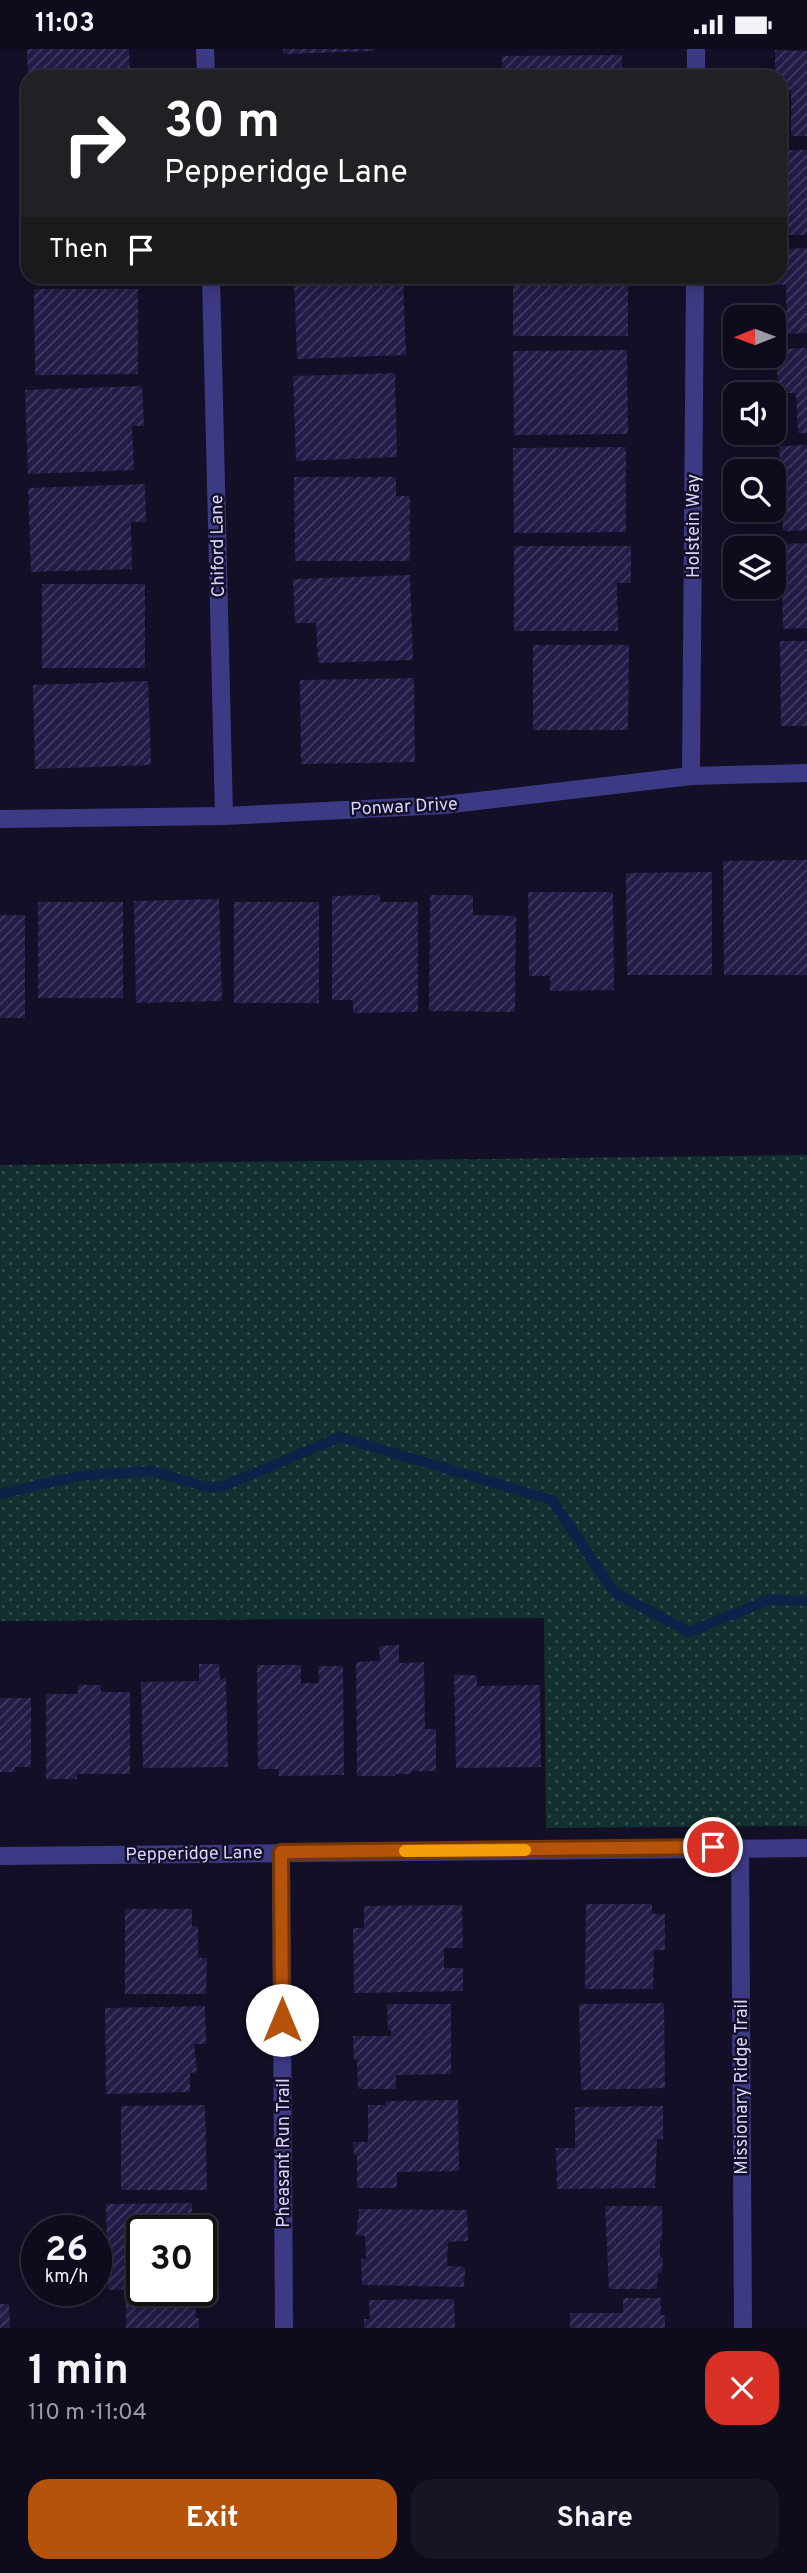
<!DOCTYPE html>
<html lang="en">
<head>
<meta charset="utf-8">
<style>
  body { margin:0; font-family:Overpass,sans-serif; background:#171425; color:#f1f3f6; height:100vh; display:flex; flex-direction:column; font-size:26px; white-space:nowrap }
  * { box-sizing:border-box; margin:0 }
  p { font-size:23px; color:#9b9ba3 }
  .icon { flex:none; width:38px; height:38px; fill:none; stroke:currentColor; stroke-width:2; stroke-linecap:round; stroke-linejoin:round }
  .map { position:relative; height:2279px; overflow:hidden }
  .drawer { display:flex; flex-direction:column; background:#0e0b1c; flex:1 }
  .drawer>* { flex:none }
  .top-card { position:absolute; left:21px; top:21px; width:766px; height:214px; border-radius:21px; box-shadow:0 4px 18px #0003,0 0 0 2px #2e2b3b; background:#202124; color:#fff; overflow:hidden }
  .needle { width:46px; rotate:269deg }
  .tools { position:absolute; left:723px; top:256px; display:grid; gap:14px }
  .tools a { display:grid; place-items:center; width:63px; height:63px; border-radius:14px; background:#0e0b1c; box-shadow:0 4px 18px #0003,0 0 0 2px #2e2b3b; font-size:35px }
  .speed { position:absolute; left:21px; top:2166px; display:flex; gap:14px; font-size:35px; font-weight:700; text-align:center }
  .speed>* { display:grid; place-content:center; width:91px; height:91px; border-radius:50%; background:#0e0b1c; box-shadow:0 4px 18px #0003,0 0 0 2px #2e2b3b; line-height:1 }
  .speed small { font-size:18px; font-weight:400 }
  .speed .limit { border:4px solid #111; border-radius:10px; background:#fff; color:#111 }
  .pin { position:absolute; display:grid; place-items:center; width:60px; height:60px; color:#fff; margin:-30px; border:4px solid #fff; border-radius:50%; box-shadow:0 2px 7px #0007 }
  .me { position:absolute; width:77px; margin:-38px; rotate:0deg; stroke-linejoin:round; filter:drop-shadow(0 0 5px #0008) }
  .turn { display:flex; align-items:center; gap:24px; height:147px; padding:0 28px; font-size:32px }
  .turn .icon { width:91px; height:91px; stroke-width:2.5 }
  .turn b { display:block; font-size:49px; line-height:60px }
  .then { display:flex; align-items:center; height:66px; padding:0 28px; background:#0003; gap:14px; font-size:26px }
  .round { display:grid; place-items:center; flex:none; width:74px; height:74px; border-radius:21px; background:#171425 }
  .head { display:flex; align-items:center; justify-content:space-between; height:119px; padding:0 28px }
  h1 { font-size:42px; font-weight:700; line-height:52px }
  .action { display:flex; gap:14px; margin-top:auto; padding:14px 28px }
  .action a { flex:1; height:80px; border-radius:21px; background:#b45309; color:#fff; font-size:28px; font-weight:700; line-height:80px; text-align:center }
  .action a+a { background:#171425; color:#f1f3f6 }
  .status { display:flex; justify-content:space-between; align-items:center; height:49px; padding:0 35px; background:#0e0b1c; direction:ltr }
  .status svg { height:19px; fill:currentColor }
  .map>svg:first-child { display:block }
  .park { fill:url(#park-dots) }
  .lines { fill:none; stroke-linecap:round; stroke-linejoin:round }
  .stream { stroke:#0c2248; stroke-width:10 }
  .building { fill:url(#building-hatch) }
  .street { stroke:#3d3a85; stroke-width:18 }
  .route-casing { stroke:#753606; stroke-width:18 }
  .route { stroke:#b45309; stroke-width:12 }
  .slow { stroke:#f59e0b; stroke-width:12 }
  .labels { text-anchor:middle; stroke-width:5; stroke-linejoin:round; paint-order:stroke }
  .street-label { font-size:18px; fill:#d9d4ff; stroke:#130f26 }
</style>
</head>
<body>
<div class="status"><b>11:03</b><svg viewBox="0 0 49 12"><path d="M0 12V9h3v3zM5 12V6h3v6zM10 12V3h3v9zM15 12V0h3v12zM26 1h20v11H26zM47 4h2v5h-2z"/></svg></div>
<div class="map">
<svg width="807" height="2279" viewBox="0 0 807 2279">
  <defs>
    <pattern id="park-dots" width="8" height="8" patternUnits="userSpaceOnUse" patternTransform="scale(1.75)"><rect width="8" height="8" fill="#12302f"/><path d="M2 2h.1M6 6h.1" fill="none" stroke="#344d4e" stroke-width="1.8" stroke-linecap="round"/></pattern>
    <pattern id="building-hatch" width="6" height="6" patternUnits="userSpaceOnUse" patternTransform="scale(1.75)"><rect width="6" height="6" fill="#241b47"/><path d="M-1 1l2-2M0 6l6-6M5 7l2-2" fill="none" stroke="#433b63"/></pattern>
  </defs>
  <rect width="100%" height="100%" fill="#130f26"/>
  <path class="park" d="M 807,1106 L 807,1777 L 546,1779 L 544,1569 L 0,1572 L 0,1116 Z"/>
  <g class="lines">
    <path class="stream" d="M 0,1445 L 78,1427 L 152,1422 L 207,1438 L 224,1437 L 340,1388 L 552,1451 L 614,1543 L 689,1583 L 768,1551 L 807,1552"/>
  </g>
  <g class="building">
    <path d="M 27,0 L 129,0 L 130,28 L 28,28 Z"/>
    <path d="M 283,0 L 374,0 L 374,2 L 283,5 Z"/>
    <path d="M 775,1 L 807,2 L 807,87 L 791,87 L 791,41 L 780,40 L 780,28 L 775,28 Z"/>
    <path d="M 622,6 L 622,28 L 502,28 L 502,7 Z"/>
    <path d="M 388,19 L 388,28 L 286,28 L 286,22 Z"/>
    <path d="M 28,66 L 28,130 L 21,131 L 19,67 Z"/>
    <path d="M 780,101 L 807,101 L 807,186 L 789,186 L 789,162 L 780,162 Z"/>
    <path d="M 807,199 L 807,284 L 787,285 L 786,236 L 775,236 L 775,228 L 780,228 L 780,200 Z"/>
    <path d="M 294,228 L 403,228 L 406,306 L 297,310 Z"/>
    <rect x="513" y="228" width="115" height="59"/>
    <path d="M 34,240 L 138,240 L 138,325 L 35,326 Z"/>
    <path d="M 807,299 L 807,384 L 798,384 L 796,344 L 778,344 L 776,300 Z"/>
    <path d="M 627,301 L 628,385 L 514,386 L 513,302 Z"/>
    <path d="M 395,324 L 397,408 L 296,412 L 293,327 Z"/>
    <path d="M 142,337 L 144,377 L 132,377 L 134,421 L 28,425 L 25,341 Z"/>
    <path d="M 807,396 L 807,481 L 783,482 L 779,397 Z"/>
    <path d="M 626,398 L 626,483 L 514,484 L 513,399 Z"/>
    <path d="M 294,428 L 396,428 L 396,447 L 410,447 L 410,512 L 295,512 Z"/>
    <path d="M 145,435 L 146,473 L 131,473 L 132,520 L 31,523 L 28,439 Z"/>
    <path d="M 807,494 L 807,579 L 783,580 L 781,495 Z"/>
    <path d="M 514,497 L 631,497 L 631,534 L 617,534 L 618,582 L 514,582 Z"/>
    <path d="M 410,526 L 413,611 L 318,614 L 316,574 L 295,574 L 293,530 Z"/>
    <rect x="42" y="535" width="103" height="84"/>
    <path d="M 780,592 L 807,592 L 807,677 L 781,677 Z"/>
    <path d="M 533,596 L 629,596 L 628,681 L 533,681 Z"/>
    <path d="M 414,629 L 415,713 L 301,715 L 300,631 Z"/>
    <path d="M 148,632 L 151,716 L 35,720 L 33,636 Z"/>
    <path d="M 807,811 L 807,926 L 724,926 L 723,812 Z"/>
    <path d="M 712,823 L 712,926 L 627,926 L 626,824 Z"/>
    <path d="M 528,843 L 613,843 L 614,941 L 550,942 L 550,927 L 529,927 Z"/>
    <path d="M 380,846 L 380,853 L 418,853 L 418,963 L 353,964 L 353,951 L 332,951 L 332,847 Z"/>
    <path d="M 430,846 L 473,846 L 473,866 L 516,867 L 515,963 L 429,962 Z"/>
    <path d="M 219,850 L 222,952 L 136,954 L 134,852 Z"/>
    <rect x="38" y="853" width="85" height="96"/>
    <rect x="234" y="853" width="85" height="101"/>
    <rect x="0" y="866" width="25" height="103"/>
    <path d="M 399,1596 L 399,1614 L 424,1613 L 425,1680 L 436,1680 L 436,1722 L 411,1722 L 411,1725 L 395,1725 L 395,1727 L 357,1727 L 356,1613 L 380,1612 L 379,1597 Z"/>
    <path d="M 199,1615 L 219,1615 L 220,1630 L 226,1629 L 228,1718 L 143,1719 L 141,1633 L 199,1632 Z"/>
    <path d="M 257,1616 L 301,1616 L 301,1634 L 319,1634 L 318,1617 L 343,1617 L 344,1726 L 279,1727 L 278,1720 L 258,1720 Z"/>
    <path d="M 454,1626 L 477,1626 L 477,1637 L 540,1636 L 541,1718 L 456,1719 Z"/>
    <path d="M 78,1636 L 101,1636 L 101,1643 L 130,1643 L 130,1725 L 77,1725 L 77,1730 L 46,1730 L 46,1645 L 78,1645 Z"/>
    <path d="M 0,1649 L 31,1649 L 31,1718 L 15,1718 L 15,1723 L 0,1723 Z"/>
    <path d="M 586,1855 L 652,1855 L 652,1865 L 665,1865 L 665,1901 L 654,1901 L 653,1940 L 585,1940 Z"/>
    <path d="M 462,1856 L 463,1899 L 444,1899 L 444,1919 L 463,1919 L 463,1942 L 354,1944 L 353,1879 L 364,1879 L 364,1857 Z"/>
    <path d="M 125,1860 L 192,1860 L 192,1877 L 198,1877 L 198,1909 L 207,1909 L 206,1945 L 125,1945 Z"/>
    <path d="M 664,1954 L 665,2039 L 581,2041 L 579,1955 Z"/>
    <path d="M 387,1955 L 451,1955 L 451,2025 L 396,2026 L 396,2040 L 358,2040 L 357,2011 L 354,2011 L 353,1987 L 391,1987 L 391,1981 L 388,1981 Z"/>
    <path d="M 205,1957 L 206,1995 L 194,1995 L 197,2023 L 190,2024 L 190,2043 L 106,2045 L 105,1959 Z"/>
    <path d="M 458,2051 L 459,2122 L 397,2123 L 397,2139 L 357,2139 L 357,2106 L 354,2106 L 353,2093 L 368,2093 L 368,2056 L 386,2056 L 386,2052 Z"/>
    <path d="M 205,2056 L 207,2141 L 121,2141 L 121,2057 Z"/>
    <path d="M 663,2057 L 663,2090 L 657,2090 L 655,2139 L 557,2140 L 556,2099 L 575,2099 L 575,2058 Z"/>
    <path d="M 192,2154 L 192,2173 L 196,2173 L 197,2182 L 142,2182 L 142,2240 L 108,2241 L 106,2155 Z"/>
    <path d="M 605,2157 L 662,2157 L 662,2191 L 660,2191 L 660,2208 L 663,2208 L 662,2224 L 658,2224 L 657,2240 L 609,2240 Z"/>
    <path d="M 359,2160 L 467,2161 L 468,2192 L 448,2193 L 447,2217 L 465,2218 L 464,2238 L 362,2236 L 361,2210 L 366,2210 L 365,2187 L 356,2186 Z"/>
    <path d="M 201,2201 L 208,2201 L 209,2239 L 201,2239 Z"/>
    <path d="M 623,2249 L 661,2249 L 661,2266 L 665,2266 L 665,2279 L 570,2279 L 570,2264 L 623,2264 Z"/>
    <path d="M 454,2250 L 455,2279 L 364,2279 L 364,2270 L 370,2270 L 369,2251 Z"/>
    <path d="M 195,2252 L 196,2269 L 199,2269 L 199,2279 L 126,2279 L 126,2253 Z"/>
    <path d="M 0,2255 L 9,2255 L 10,2279 L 0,2279 Z"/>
  </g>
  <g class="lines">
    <g class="street">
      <path d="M 205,0 L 206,28"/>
      <path d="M 696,28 L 696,0"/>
      <path d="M 211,228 L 224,767"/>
      <path d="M 691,727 L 695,228"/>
      <path d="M 0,770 L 224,767 L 444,756 L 691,727 L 807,724"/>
      <path d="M 740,1798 L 743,2279"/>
      <path d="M 281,1803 L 284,2279"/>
      <path d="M 0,1807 L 807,1799"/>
    </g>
  </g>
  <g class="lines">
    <defs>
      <path id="route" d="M 282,1971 L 281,1803 L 713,1798"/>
    </defs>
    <use href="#route" class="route-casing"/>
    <use href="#route" class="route"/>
    <path class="slow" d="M 405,1802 L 525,1801"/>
  </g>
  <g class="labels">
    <g class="street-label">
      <text transform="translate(693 477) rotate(-90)" y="6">Holstein Way</text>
      <text transform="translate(217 497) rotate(-91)" y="6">Chiford Lane</text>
      <text transform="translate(404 757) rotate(-3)" y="6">Ponwar Drive</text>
      <text transform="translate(194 1804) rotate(-1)" y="6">Pepperidge Lane</text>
      <text transform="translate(741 2038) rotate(-90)" y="6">Missionary Ridge Trail</text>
      <text transform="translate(283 2104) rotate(-90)" y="6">Pheasant Run Trail</text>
    </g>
  </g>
</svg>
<div class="tools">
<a><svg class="needle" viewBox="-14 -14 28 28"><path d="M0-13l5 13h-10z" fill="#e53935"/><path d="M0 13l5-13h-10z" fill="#9b9ba3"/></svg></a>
<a><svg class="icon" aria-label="sound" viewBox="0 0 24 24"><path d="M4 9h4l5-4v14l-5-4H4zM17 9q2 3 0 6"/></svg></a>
<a><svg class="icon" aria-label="search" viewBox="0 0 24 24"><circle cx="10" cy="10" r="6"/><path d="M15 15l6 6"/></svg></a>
<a><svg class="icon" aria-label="layers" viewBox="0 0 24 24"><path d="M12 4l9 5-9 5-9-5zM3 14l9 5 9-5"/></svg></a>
</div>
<div class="speed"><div>26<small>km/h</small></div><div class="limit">30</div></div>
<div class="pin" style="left:713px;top:1798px;background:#d93025"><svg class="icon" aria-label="arrive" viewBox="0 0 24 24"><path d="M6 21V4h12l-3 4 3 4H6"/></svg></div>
<svg class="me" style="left:282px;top:1971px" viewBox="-20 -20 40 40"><circle r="19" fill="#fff"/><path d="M0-13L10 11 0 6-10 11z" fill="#b45309"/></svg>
<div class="top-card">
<div class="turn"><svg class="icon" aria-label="right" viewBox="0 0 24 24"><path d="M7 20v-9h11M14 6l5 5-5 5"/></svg><div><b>30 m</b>Pepperidge Lane</div></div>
<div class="then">Then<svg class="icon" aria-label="arrive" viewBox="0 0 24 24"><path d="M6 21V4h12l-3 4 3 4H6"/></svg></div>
</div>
</div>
<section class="drawer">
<div class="head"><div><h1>1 min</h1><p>110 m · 11:04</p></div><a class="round" style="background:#d93025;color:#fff"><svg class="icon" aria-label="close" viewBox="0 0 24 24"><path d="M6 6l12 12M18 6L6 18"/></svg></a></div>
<div class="action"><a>Exit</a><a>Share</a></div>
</section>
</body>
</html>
